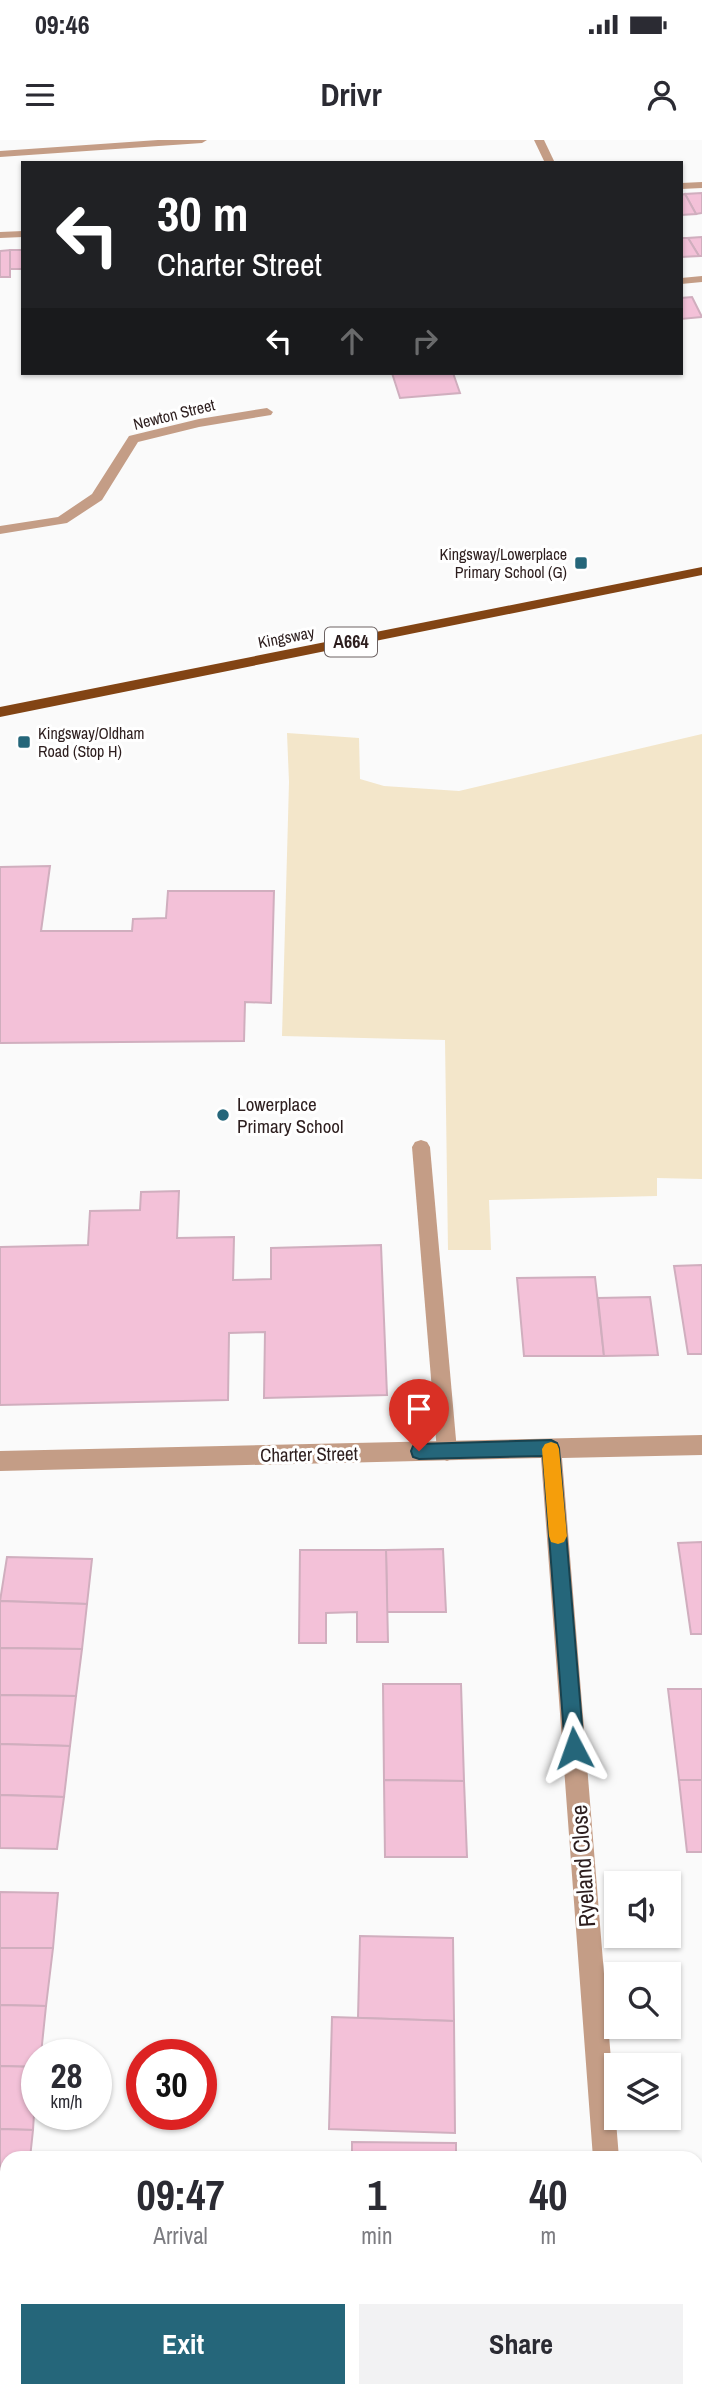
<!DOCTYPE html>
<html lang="en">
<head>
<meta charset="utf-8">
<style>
  body { margin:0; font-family:"Archivo Narrow",sans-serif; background:#f2f2f3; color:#2b2b33; height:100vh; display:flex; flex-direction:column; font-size:26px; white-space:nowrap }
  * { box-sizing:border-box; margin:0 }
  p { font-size:23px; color:#7c7c81 }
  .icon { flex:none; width:38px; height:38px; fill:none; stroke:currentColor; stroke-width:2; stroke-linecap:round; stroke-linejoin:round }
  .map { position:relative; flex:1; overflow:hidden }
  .panel { position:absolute; left:0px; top:2011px; width:704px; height:247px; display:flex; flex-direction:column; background:#fff; border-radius:21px 21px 0 0; box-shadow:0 2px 5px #0004 }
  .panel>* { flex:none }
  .banner { position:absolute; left:21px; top:21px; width:662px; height:214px; border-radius:0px; box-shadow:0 2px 5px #0004; background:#202124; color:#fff; overflow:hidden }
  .fabs { position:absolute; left:604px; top:1731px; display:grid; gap:14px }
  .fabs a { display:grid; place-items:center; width:77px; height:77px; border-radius:0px; background:#fff; box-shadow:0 2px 5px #0004; font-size:35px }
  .speed { position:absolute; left:21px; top:1899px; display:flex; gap:14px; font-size:35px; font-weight:700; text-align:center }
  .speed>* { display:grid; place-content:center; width:91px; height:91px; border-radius:50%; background:#fff; box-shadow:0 2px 5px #0004; line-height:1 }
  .speed small { font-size:18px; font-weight:400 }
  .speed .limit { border:10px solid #d22; background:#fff; color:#111 }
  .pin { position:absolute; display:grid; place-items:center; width:60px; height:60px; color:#fff; margin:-72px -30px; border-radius:50% 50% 50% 0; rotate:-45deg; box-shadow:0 0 7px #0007 }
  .pin .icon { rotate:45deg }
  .me { position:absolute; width:77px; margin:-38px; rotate:356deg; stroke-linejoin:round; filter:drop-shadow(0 0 5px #0008) }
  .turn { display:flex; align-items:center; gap:24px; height:147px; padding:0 21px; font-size:32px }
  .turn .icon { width:91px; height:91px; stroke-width:2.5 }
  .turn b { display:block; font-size:49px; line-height:60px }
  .lanes { display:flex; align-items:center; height:66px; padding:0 21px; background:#0003; justify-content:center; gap:35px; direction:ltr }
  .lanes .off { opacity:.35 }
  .eta { display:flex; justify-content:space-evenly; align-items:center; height:119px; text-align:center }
  .eta b { font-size:42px; font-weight:800; line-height:49px }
  .primary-button { display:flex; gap:14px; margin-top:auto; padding:14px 21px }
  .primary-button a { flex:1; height:80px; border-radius:0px; background:#25667a; color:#fff; font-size:28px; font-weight:800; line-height:80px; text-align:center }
  .primary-button a+a { background:#f2f2f3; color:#2b2b33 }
  .status { display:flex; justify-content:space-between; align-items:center; height:49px; padding:0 35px; background:#fff; direction:ltr }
  .status svg { height:19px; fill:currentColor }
  header { display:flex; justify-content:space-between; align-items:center; height:91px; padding:0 21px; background:#fff; font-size:32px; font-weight:800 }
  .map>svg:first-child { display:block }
  .green { fill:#f3e6ca }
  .building { fill:#f3c1d8; stroke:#d0aebe; stroke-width:2 }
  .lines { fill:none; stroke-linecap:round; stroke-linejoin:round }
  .service { fill:#c49d86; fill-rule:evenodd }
  .minor { fill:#c49d86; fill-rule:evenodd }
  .trunk { fill:#824414; fill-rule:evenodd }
  .route { fill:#25667a; stroke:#18424f; stroke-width:2 }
  .slow { fill:#f59e0b }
  .poi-dot { fill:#25667a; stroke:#fff; stroke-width:2.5 }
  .labels { text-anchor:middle; stroke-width:6; stroke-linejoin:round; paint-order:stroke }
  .far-street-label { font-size:16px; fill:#2d1e1e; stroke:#fff }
  .far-poi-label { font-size:16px; fill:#2d1e1e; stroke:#fff; text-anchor:end }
  .shield { fill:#fff; stroke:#6c6262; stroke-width:2 }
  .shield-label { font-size:18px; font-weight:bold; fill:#2d1e1e }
  .poi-label { font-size:19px; fill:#2d1e1e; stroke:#fff; text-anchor:start }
  .street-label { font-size:19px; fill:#2d1e1e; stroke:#fff }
  .near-street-label { font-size:23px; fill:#2d1e1e; stroke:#fff }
</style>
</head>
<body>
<div class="status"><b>09:46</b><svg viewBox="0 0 49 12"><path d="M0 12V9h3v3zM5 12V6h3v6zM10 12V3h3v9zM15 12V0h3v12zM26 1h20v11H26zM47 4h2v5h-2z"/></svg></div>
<header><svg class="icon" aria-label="menu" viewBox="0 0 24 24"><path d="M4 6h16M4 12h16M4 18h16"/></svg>Drivr<svg class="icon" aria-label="person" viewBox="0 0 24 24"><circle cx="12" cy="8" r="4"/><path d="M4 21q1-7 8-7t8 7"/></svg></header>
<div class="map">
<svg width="702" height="2257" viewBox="0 0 702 2257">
  <rect width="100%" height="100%" fill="#fafafa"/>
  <path class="green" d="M 287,593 L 359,598 L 360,639 L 384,646 L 459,651 L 702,594 L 702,1039 L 657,1038 L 657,1056 L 489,1060 L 491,1110 L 448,1110 L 445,900 L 282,896 L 289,642 Z"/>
  <g class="building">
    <path d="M 702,53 L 702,73 L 696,74 L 685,54 Z"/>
    <path d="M 685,54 L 696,74 L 681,75 L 681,55 Z"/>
    <path d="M 702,97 L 702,116 L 699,116 L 688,98 Z"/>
    <path d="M 681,98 L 688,98 L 699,116 L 681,117 Z"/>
    <path d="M 10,110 L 10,137 L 0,137 L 0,111 Z"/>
    <rect x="10" y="110" width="13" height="19"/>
    <path d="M 692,157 L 702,177 L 681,179 L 681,158 Z"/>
    <path d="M 392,233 L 453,233 L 460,253 L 400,258 Z"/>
    <path d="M 50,726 L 41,791 L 132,791 L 133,779 L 166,778 L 168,751 L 274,751 L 271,863 L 245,862 L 244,901 L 0,903 L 0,727 Z"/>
    <path d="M 179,1051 L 177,1098 L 234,1097 L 233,1140 L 271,1139 L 271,1108 L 381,1105 L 387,1255 L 264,1258 L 265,1192 L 229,1193 L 228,1260 L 0,1265 L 0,1107 L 88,1105 L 90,1071 L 140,1070 L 141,1052 Z"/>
    <path d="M 702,1125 L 702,1214 L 688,1214 L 674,1126 Z"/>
    <path d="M 595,1137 L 604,1216 L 524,1216 L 517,1138 Z"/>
    <path d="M 650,1157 L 658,1215 L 604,1216 L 598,1158 Z"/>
    <path d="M 702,1402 L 702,1494 L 691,1494 L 678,1403 Z"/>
    <path d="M 443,1409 L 446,1472 L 387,1472 L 386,1410 Z"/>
    <path d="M 300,1410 L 386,1410 L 388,1502 L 357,1502 L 357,1472 L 326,1473 L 326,1503 L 299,1503 Z"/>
    <path d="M 7,1417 L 92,1419 L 87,1464 L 0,1461 Z"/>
    <path d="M 0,1461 L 87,1464 L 82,1509 L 0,1508 Z"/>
    <path d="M 0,1508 L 82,1509 L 76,1556 L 0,1555 Z"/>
    <path d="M 383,1544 L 461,1544 L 464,1641 L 384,1640 Z"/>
    <path d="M 668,1549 L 702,1549 L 702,1640 L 679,1640 Z"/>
    <path d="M 0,1555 L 76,1556 L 70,1606 L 0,1604 Z"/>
    <path d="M 0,1604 L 70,1606 L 64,1657 L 0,1655 Z"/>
    <path d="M 384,1640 L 464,1641 L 467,1717 L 385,1717 Z"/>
    <path d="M 679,1640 L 702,1640 L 702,1712 L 687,1712 Z"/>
    <path d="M 0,1655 L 64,1657 L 57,1709 L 0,1708 Z"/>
    <path d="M 0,1752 L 58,1753 L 53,1808 L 0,1808 Z"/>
    <path d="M 360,1796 L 453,1798 L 454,1881 L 358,1878 Z"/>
    <path d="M 0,1808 L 53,1808 L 46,1866 L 0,1865 Z"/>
    <path d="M 0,1865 L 46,1866 L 41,1914 L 37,1914 L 37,1927 L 0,1926 Z"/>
    <path d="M 332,1877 L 454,1881 L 455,1993 L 329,1989 Z"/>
    <path d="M 0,1926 L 37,1927 L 33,1990 L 0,1989 Z"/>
    <path d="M 0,1989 L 33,1990 L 30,2018 L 7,2018 L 7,2055 L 0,2054 Z"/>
    <path d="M 352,2002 L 456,2003 L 456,2018 L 352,2018 Z"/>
    <path d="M 0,2054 L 7,2055 L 7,2121 L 0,2121 Z"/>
    <path d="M 0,2172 L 7,2173 L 7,2248 L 0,2247 Z"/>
  </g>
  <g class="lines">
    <path class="service" d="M 421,1000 L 427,1002 L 430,1007 L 457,1311 L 454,1318 L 447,1321 L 440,1318 L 437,1311 L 412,1007 L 415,1002 Z"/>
    <g class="minor">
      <path d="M 158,0 L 207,0 L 202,3 L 0,17 L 0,11 Z"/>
      <path d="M 534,0 L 544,0 L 555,23 L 545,23 Z"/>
      <path d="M 702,42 L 702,48 L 681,49 L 681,43 Z"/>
      <path d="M 23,91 L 23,97 L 0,98 L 0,92 Z"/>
      <path d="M 702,136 L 702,142 L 681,144 L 681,138 Z"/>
      <path d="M 267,268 L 273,272 L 271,275 L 199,287 L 138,302 L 102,360 L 67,383 L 0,394 L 0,386 L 58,377 L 92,354 L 129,296 L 199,279 Z"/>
      <path d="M 702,1295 L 702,1315 L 562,1318 L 619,2018 L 593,2018 L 541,1318 L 0,1331 L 0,1311 Z"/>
      <path d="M 610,2250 L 638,2250 L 639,2257 L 611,2257 Z"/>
    </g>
    <path class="trunk" d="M 702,427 L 702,435 L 0,577 L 0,567 Z"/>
  </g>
  <path class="route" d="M 551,1300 L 557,1303 L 559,1308 L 584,1608 L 581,1615 L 574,1618 L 567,1615 L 565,1608 L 543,1316 L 419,1319 L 413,1317 L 411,1311 L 413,1306 L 419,1304 Z"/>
  <path class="slow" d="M 551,1302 L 557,1304 L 559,1309 L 567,1396 L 564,1402 L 558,1404 L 551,1402 L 549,1396 L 542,1309 L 545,1304 Z"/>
  <g class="poi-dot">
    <rect x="574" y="416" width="14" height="14" rx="3.5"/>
    <rect x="17" y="595" width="14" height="14" rx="3.5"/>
    <circle cx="223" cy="975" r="7"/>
  </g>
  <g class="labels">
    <g class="far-street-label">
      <text transform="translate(174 274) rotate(-14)" y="6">Newton Street</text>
      <text transform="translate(286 497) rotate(-11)" y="6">Kingsway</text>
    </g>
    <g class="far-poi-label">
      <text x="567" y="420">Kingsway/Lowerplace<tspan x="567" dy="18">Primary School (G)</tspan></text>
      <text x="38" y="599" text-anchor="start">Kingsway/Oldham<tspan x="38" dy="18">Road (Stop H)</tspan></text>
    </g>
    <rect class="shield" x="325" y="487.5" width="52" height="29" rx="5"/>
    <g class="shield-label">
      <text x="351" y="508">A664</text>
    </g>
    <g class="poi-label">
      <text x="237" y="971">Lowerplace<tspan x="237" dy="22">Primary School</tspan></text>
    </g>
    <g class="street-label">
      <text transform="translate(309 1314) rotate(-1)" y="7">Charter Street</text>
    </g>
    <g class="near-street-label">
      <text transform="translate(583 1726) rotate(-94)" y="8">Ryeland Close</text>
    </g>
  </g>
</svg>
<div class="fabs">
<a><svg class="icon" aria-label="sound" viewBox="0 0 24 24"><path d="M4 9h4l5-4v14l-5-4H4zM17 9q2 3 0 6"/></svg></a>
<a><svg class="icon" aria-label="search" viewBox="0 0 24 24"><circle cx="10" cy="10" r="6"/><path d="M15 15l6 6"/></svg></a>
<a><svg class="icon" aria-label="layers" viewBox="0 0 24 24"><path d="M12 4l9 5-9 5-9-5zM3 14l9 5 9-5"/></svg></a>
</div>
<div class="speed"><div>28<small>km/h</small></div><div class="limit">30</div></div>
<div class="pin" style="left:419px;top:1311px;background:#d93025"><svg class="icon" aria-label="arrive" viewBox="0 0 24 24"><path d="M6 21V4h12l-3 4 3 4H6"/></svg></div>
<svg class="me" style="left:574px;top:1608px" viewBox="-20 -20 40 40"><path d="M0-17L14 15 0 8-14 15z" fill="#25667a" stroke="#fff" stroke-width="4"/></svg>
<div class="banner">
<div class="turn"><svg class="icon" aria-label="left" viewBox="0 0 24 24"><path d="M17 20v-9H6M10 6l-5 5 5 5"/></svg><div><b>30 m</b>Charter Street</div></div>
<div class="lanes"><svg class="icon" aria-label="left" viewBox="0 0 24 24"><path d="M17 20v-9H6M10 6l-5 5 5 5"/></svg><svg class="icon off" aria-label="ahead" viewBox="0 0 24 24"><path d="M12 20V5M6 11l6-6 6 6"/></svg><svg class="icon off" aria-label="right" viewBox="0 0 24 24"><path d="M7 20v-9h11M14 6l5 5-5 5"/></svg></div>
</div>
<section class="panel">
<div class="eta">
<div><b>09:47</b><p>Arrival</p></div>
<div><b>1</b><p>min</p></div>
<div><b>40</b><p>m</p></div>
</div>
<div class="primary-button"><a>Exit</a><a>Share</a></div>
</section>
</div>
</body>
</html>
